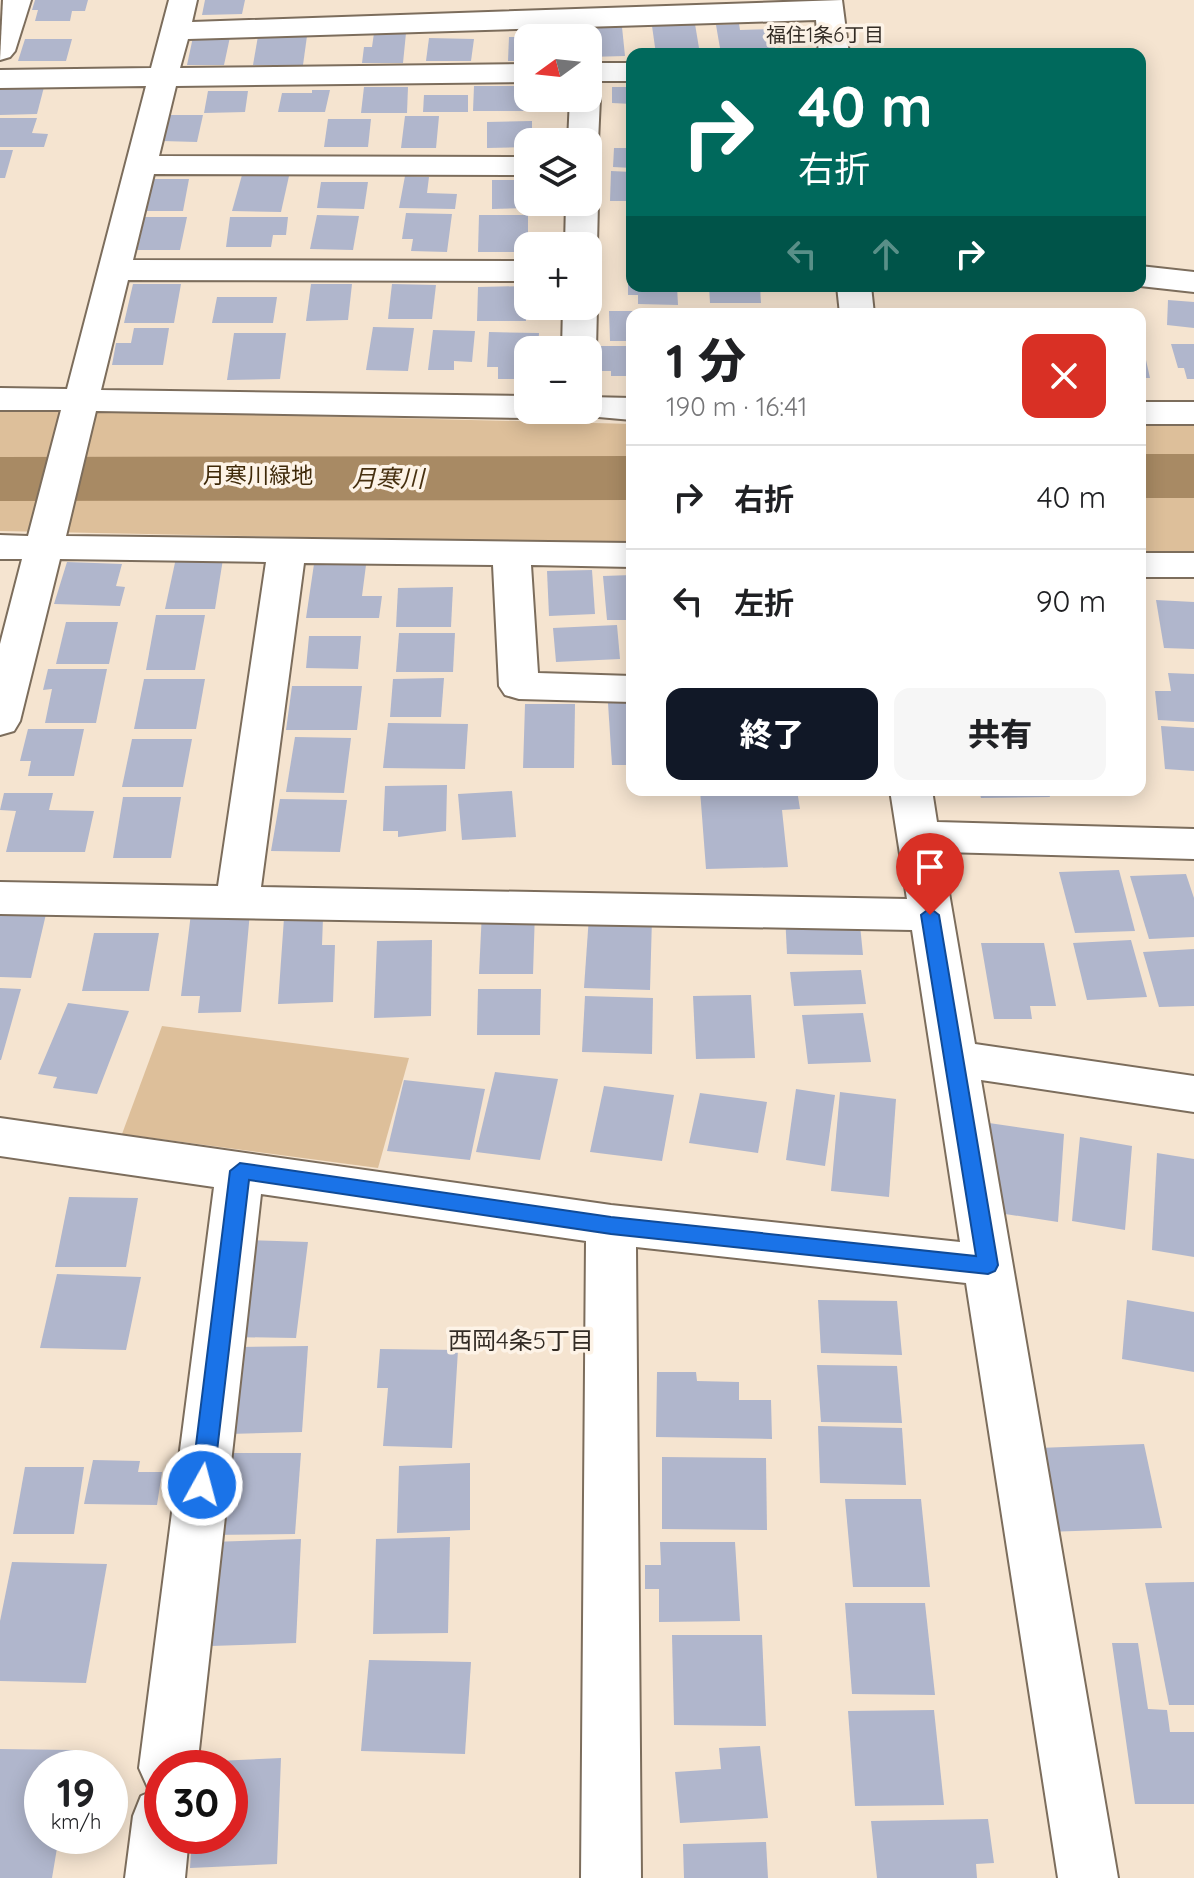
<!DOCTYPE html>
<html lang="ja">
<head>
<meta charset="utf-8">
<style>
  body { margin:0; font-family:Quicksand,"Noto Sans JP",sans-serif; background:#f6f6f6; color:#202124; height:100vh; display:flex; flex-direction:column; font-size:30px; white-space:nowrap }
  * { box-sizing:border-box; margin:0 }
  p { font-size:26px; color:#757577 }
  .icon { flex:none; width:44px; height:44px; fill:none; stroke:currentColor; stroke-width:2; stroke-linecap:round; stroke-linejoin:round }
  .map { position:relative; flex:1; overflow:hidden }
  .details { position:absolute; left:626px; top:308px; width:520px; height:488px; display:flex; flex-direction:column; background:#fff; border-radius:16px; box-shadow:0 4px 20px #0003 }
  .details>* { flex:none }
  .banner { position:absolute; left:626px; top:48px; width:520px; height:244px; border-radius:16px; box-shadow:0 4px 20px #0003; background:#00695c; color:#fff; overflow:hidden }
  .needle { width:52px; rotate:255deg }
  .fabs { position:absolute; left:514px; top:24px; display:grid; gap:16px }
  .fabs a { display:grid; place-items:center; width:88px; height:88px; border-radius:16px; background:#fff; box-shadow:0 4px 20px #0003; font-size:40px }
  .speed { position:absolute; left:24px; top:1750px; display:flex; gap:16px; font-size:40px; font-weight:700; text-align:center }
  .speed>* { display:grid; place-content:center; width:104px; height:104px; border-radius:50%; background:#fff; box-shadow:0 4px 20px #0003; line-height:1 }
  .speed small { font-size:20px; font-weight:400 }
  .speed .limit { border:12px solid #d22; background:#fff; color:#111 }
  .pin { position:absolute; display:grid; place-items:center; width:68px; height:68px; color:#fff; margin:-82px -34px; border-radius:50% 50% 50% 0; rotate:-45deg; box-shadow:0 0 8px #0007 }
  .pin .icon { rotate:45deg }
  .me { position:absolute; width:88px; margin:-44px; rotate:7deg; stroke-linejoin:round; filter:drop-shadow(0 0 6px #0008) }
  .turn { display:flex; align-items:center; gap:28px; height:168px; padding:0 40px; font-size:36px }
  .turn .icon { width:104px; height:104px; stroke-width:2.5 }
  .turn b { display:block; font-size:56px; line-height:68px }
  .lanes { display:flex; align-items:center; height:76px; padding:0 40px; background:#0003; justify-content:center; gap:40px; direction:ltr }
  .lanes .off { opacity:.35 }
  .round { display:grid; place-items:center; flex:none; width:84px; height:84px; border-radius:16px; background:#f6f6f6 }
  .summary { display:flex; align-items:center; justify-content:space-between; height:136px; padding:0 40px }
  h1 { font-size:48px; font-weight:800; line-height:60px }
  .primary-button { display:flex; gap:16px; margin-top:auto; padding:16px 40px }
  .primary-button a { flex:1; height:92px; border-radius:16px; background:#111827; color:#fff; font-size:32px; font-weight:800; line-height:92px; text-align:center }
  .primary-button a+a { background:#f6f6f6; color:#202124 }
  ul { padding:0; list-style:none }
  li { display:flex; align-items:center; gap:24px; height:104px; padding:0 40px; border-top:2px solid #e0e0e0 }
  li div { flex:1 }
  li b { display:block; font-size:30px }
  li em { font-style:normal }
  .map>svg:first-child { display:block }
  .green { fill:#ddbf9a }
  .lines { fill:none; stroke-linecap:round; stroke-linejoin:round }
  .river { fill:#a88a64; fill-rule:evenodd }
  .building { fill:#b0b6cc }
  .street-casing { stroke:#7c6d5c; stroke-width:4 }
  .street { fill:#fff; fill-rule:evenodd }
  .route { fill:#1a73e8; stroke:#114b97; stroke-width:2 }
  .labels { text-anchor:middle; stroke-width:7; stroke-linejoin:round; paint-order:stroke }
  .far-neighbourhood-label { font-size:20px; fill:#332c25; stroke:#fdf3e7 }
  .park-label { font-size:22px; fill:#3f2908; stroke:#fdf3e7 }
  .water-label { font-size:24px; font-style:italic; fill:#473010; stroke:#fdf3e7 }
  .neighbourhood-label { font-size:24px; fill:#332c25; stroke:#fdf3e7 }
</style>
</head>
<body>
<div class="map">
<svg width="1194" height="1878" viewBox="0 0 1194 1878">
  <rect width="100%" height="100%" fill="#f5e4d0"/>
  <g class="green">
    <path d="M 0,408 L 632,424 L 632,544 L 0,531 Z"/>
    <path d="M 1140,423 L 1194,423 L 1194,554 L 1140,555 Z"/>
    <path d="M 162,1026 L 409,1058 L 378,1168 L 122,1134 Z"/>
  </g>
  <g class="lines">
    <g class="river">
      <rect x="1140" y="454" width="54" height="44"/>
      <path d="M 632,456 L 632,500 L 0,501 L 0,457 Z"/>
    </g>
  </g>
  <g class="building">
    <path d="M 35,0 L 88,0 L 85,11 L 72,11 L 70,21 L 35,21 L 38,10 L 32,10 Z"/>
    <path d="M 205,0 L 245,0 L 242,14 L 202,15 Z"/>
    <path d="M 695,24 L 700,54 L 656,54 L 652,26 Z"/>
    <path d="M 739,24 L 740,30 L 772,29 L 776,53 L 721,54 L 716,25 Z"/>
    <path d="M 622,27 L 625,56 L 588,57 L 585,28 Z"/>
    <path d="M 374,33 L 406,33 L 403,63 L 362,63 L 364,47 L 372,47 Z"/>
    <path d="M 258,36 L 307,36 L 303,65 L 253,65 Z"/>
    <path d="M 193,37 L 230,37 L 224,65 L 187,65 Z"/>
    <path d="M 509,37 L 528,37 L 528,61 L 508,61 Z"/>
    <path d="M 429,38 L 474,39 L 471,61 L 426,61 Z"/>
    <path d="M 25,39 L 72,39 L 66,61 L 18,61 Z"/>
    <path d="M 474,86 L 528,86 L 530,111 L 473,111 Z"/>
    <path d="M 44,87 L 37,114 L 0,115 L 0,88 Z"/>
    <path d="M 364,87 L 408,87 L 407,113 L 361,113 Z"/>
    <path d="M 612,87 L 632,87 L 632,104 L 612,103 Z"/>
    <path d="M 312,90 L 330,90 L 325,112 L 278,112 L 282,93 L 312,93 Z"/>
    <path d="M 208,91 L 248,91 L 245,112 L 204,113 Z"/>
    <path d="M 424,95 L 468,95 L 468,112 L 423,112 Z"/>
    <path d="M 168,115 L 203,115 L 197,142 L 162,141 Z"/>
    <path d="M 405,116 L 439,116 L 436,148 L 401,148 Z"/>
    <path d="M 0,118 L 37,118 L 32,133 L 48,134 L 44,147 L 0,147 Z"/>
    <path d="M 328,119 L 371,119 L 368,147 L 324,147 Z"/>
    <path d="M 532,121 L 532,142 L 528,142 L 528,147 L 487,148 L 487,122 Z"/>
    <path d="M 628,139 L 632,140 L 632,168 L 613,167 L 614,148 L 628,148 Z"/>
    <path d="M 0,150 L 13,150 L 5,178 L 0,178 Z"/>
    <path d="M 611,171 L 632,172 L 632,201 L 610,201 Z"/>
    <path d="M 242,175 L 289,176 L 281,212 L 232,211 Z"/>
    <path d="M 405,176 L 429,177 L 427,193 L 457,194 L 455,209 L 399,208 Z"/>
    <path d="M 150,179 L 189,179 L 183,211 L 143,211 Z"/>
    <path d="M 492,180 L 528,180 L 528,202 L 532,202 L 532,208 L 492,209 Z"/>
    <path d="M 321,182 L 368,182 L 364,209 L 317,208 Z"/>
    <path d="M 406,213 L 452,214 L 447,252 L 411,251 L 413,239 L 402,239 Z"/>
    <path d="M 317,215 L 359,216 L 353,250 L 310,249 Z"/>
    <path d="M 479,215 L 528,215 L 528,252 L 478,252 Z"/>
    <path d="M 145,217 L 187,217 L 180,250 L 137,250 Z"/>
    <path d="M 230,217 L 288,217 L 286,235 L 273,235 L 271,247 L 226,247 Z"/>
    <path d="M 628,271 L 632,271 L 632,286 L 677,286 L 678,305 L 638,304 L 638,295 L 628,295 Z"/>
    <path d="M 133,284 L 181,284 L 174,323 L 124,323 Z"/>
    <path d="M 311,284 L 352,284 L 348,320 L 306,321 Z"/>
    <path d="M 392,284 L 436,285 L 432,319 L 388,319 Z"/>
    <path d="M 526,286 L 526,321 L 477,321 L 478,287 Z"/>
    <path d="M 709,286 L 760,286 L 761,303 L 710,303 Z"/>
    <path d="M 217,297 L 277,297 L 273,323 L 212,323 Z"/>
    <path d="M 1168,300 L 1194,302 L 1194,328 L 1167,325 Z"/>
    <path d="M 609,311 L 658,311 L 658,314 L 632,314 L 632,341 L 610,341 Z"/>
    <path d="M 373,327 L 414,328 L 408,371 L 366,370 Z"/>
    <path d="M 134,328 L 169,328 L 163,365 L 112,365 L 116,343 L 131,343 Z"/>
    <path d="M 433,330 L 475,331 L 472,362 L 454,361 L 454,370 L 428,370 Z"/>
    <path d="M 489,332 L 539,333 L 538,350 L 528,350 L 528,379 L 498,379 L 498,367 L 487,367 Z"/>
    <path d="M 234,333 L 286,333 L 280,379 L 227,380 Z"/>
    <path d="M 1171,344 L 1194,344 L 1194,379 L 1187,379 L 1184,368 L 1178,368 Z"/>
    <path d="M 599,346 L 632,346 L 632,376 L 611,376 L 611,371 L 598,371 Z"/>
    <path d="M 1140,351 L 1144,351 L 1150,378 L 1140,378 Z"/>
    <path d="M 176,558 L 223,559 L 215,609 L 165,609 Z"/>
    <path d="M 67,562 L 122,564 L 116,586 L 125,587 L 120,606 L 54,604 Z"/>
    <path d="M 314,564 L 366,565 L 362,596 L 382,596 L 379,618 L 306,618 Z"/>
    <path d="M 592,570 L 595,614 L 549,616 L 547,571 Z"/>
    <path d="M 632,575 L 632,620 L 607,620 L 603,576 Z"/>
    <path d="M 453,587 L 451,627 L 396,627 L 398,588 Z"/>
    <path d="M 1156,600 L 1194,602 L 1194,649 L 1164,648 Z"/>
    <path d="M 156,615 L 205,615 L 195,670 L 146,670 Z"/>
    <path d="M 66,622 L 118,622 L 109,664 L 56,664 Z"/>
    <path d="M 617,625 L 620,659 L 556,662 L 553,628 Z"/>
    <path d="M 399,633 L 455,633 L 453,672 L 396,672 Z"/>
    <path d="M 309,636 L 361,636 L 358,669 L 306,668 Z"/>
    <path d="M 48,669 L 107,669 L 96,723 L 45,723 L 52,689 L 43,690 Z"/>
    <path d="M 1168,673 L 1194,674 L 1194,722 L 1158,720 L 1155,691 L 1171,691 Z"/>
    <path d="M 444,678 L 441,717 L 390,717 L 393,679 Z"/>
    <path d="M 144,679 L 205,679 L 196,729 L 134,729 Z"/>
    <path d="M 292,686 L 362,686 L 357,730 L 286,730 Z"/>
    <path d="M 608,703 L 632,703 L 632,765 L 612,765 Z"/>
    <path d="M 525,704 L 575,704 L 574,768 L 523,768 Z"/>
    <path d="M 388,723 L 468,724 L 465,769 L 383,768 Z"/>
    <path d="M 1161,726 L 1194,728 L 1194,771 L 1165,769 Z"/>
    <path d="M 28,729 L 84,729 L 74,776 L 28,776 L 31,761 L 20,761 Z"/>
    <path d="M 295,737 L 351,738 L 344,793 L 286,792 Z"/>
    <path d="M 132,739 L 192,739 L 183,787 L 122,787 Z"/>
    <path d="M 447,785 L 446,831 L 398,837 L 398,831 L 383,831 L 385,786 Z"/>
    <path d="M 700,790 L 797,790 L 800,809 L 782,810 L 788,867 L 706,869 Z"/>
    <path d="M 979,790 L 1048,790 L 1050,797 L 981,798 Z"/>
    <path d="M 512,791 L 516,837 L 462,840 L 458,794 Z"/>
    <path d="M 4,793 L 53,793 L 49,810 L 94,811 L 85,852 L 6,852 L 16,811 L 0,810 Z"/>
    <path d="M 123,797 L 181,797 L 171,858 L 113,858 Z"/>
    <path d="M 280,799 L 347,800 L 340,852 L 271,851 Z"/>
    <path d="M 1119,870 L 1135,931 L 1075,933 L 1059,872 Z"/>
    <path d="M 1186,874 L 1194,898 L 1194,937 L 1149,939 L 1130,876 Z"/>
    <path d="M 482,911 L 535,911 L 533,974 L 479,974 Z"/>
    <path d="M 250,912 L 241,1012 L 198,1013 L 200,996 L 181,996 L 191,913 Z"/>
    <path d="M 0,913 L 46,914 L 31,978 L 0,977 Z"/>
    <path d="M 785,914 L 859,915 L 863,955 L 787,954 Z"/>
    <path d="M 589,916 L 652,918 L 650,990 L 584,988 Z"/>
    <path d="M 284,918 L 323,918 L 322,945 L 335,945 L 333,1002 L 278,1004 Z"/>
    <path d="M 94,933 L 159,933 L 149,991 L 82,991 Z"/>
    <path d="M 432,940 L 431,1016 L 374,1018 L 377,941 Z"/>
    <path d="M 1131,940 L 1147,997 L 1087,1000 L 1073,943 Z"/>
    <path d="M 981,943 L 1044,943 L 1056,1006 L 1030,1006 L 1032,1019 L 994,1019 Z"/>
    <path d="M 1194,949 L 1194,1006 L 1159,1007 L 1143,952 Z"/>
    <path d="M 861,970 L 866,1004 L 794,1006 L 790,972 Z"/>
    <path d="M 0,988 L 21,989 L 1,1060 L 0,1060 Z"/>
    <path d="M 478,989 L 541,989 L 540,1035 L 477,1035 Z"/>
    <path d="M 751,995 L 755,1058 L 696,1059 L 693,996 Z"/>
    <path d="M 585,996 L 653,998 L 652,1054 L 582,1052 Z"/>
    <path d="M 68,1003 L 129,1011 L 97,1094 L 53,1088 L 57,1077 L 38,1074 Z"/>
    <path d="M 863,1013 L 871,1062 L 808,1064 L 802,1015 Z"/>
    <path d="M 495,1072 L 558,1079 L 540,1160 L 476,1152 Z"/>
    <path d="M 404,1080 L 485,1089 L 470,1160 L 387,1151 Z"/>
    <path d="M 604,1086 L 674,1095 L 662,1161 L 590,1152 Z"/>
    <path d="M 796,1089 L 835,1095 L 825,1166 L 786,1160 Z"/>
    <path d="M 840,1092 L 896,1099 L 889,1197 L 831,1191 Z"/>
    <path d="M 700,1093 L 767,1102 L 758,1153 L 689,1143 Z"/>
    <path d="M 989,1123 L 1064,1134 L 1058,1222 L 979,1210 Z"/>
    <path d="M 1080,1137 L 1132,1146 L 1125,1230 L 1072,1221 Z"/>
    <path d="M 1157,1153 L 1194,1159 L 1194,1257 L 1152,1250 Z"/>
    <path d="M 69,1197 L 138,1198 L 126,1267 L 55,1267 Z"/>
    <path d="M 242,1240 L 308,1242 L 296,1338 L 230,1337 Z"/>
    <path d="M 57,1274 L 141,1277 L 126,1350 L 40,1348 Z"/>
    <path d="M 818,1300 L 897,1301 L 902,1355 L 821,1353 Z"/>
    <path d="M 1127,1300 L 1194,1312 L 1194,1372 L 1122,1359 Z"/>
    <path d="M 308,1346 L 302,1432 L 228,1434 L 236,1347 Z"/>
    <path d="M 380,1349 L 458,1350 L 452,1448 L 383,1446 L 388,1388 L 377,1388 Z"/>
    <path d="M 817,1365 L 897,1366 L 902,1423 L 821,1422 Z"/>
    <path d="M 657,1372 L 696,1372 L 697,1381 L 739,1382 L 739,1400 L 771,1400 L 772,1439 L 656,1437 Z"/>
    <path d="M 818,1426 L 902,1428 L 906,1485 L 820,1483 Z"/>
    <path d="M 1144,1444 L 1162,1528 L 1046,1532 L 1038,1448 Z"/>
    <path d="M 207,1453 L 301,1453 L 295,1534 L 206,1535 Z"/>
    <path d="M 662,1457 L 766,1458 L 767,1530 L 662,1529 Z"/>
    <path d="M 93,1460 L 140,1461 L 138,1472 L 162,1472 L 157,1505 L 84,1504 Z"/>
    <path d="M 470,1463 L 470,1530 L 397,1533 L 399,1466 Z"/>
    <path d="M 25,1467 L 84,1467 L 74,1534 L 13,1534 Z"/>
    <path d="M 845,1499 L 921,1499 L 930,1587 L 853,1587 Z"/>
    <path d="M 450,1537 L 448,1633 L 373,1634 L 376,1539 Z"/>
    <path d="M 301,1539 L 296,1643 L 181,1647 L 210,1542 Z"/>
    <path d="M 660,1542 L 735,1542 L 740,1621 L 659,1622 L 659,1589 L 645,1589 L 645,1565 L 661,1565 Z"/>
    <path d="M 12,1562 L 107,1564 L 86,1683 L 0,1681 L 0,1621 Z"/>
    <path d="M 1194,1582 L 1194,1705 L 1169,1705 L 1145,1583 Z"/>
    <path d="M 845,1603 L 925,1603 L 935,1695 L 852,1694 Z"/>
    <path d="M 672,1635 L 762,1635 L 766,1726 L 674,1725 Z"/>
    <path d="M 1112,1643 L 1138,1643 L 1148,1709 L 1167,1710 L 1170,1732 L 1194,1732 L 1194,1804 L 1135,1804 Z"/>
    <path d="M 369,1660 L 471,1662 L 465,1754 L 361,1751 Z"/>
    <path d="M 934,1710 L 944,1805 L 855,1806 L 848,1711 Z"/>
    <path d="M 760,1746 L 768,1818 L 680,1823 L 675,1772 L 721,1769 L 719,1748 Z"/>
    <path d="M 0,1749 L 73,1750 L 70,1768 L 42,1768 L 42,1836 L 59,1836 L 52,1878 L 0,1878 Z"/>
    <path d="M 281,1758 L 277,1864 L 190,1868 L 192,1836 L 230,1836 L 230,1768 L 169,1768 L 170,1763 Z"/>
    <path d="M 988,1819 L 994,1863 L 976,1864 L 977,1878 L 877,1878 L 871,1821 Z"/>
    <path d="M 766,1842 L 768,1878 L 684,1878 L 683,1844 Z"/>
  </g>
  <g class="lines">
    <defs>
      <g id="street">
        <path d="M 3,0 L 31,0 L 15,51 L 10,57 L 0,60 Z"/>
        <path d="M 169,0 L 197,0 L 192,22 L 842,0 L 849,54 L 819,54 L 816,20 L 188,39 L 180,68 L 528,64 L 528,82 L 176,86 L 159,156 L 528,157 L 528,175 L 154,174 L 133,260 L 528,261 L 528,281 L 128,280 L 101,390 L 528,396 L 528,410 L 544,410 L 528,418 L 96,411 L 66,536 L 632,543 L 632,567 L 531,565 L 538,673 L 632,676 L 632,702 L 519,699 L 505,695 L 499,686 L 493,565 L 304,563 L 261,887 L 907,899 L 890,790 L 932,790 L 937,822 L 1194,829 L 1194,859 L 942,852 L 975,1044 L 1194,1076 L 1194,1112 L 981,1080 L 1118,1878 L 1058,1878 L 966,1283 L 636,1247 L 641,1878 L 581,1878 L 586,1241 L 261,1194 L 197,1768 L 162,1768 L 162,1836 L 189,1836 L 185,1878 L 125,1878 L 133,1816 L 141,1796 L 155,1790 L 148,1788 L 139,1768 L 214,1187 L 0,1156 L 0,1118 L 611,1205 L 960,1242 L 912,930 L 0,914 L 0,882 L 218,886 L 266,562 L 60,559 L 20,721 L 14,731 L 0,735 L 0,644 L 22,559 L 0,559 L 0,535 L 28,536 L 61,410 L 0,410 L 0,388 L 67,389 L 146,86 L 0,88 L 0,70 L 151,68 Z"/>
        <rect x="588" y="63" width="44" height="18"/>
        <path d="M 588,90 L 600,98 L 598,142 L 588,150 L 588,142 L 568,142 L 570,98 L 588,98 Z"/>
        <path d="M 588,194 L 598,202 L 597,246 L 588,254 L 588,246 L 565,246 L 566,202 L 588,202 Z"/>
        <path d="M 1140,266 L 1194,272 L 1194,292 L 1140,286 Z"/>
        <path d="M 837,286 L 871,286 L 874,314 L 840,314 Z"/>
        <path d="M 588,298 L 597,306 L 596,350 L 588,358 L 588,350 L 562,350 L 563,306 L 588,306 Z"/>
        <path d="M 588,397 L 632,398 L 632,420 L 576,415 L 572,410 L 588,410 Z"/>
        <rect x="1140" y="402" width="54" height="22"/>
        <rect x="1140" y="553" width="54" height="24"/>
      </g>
    </defs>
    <use href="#street" class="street-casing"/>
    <use href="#street" class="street"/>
  </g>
  <path class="route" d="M 930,908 L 939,915 L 998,1265 L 995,1271 L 988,1274 L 611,1234 L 249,1180 L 213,1485 L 210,1492 L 202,1495 L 194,1492 L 191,1485 L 230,1171 L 240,1163 L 611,1217 L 976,1256 L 921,915 Z"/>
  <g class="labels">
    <g class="far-neighbourhood-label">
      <text x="825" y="42">福住1条6丁目</text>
    </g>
    <g class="park-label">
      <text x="258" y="483">月寒川緑地</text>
    </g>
    <g class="water-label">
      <text x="388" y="487">月寒川</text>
    </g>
    <g class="neighbourhood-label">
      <text x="521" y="1349">西岡4条5丁目</text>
    </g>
  </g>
</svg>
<div class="fabs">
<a><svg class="needle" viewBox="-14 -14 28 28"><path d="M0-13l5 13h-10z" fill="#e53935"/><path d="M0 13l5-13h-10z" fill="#757577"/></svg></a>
<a><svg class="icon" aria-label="layers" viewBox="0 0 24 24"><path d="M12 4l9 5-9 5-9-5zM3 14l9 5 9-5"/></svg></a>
<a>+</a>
<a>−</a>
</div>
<div class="speed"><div>19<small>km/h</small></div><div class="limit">30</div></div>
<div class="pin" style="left:930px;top:915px;background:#d93025"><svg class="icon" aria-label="arrive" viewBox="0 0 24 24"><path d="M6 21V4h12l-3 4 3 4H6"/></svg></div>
<svg class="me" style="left:202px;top:1485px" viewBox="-20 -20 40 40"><circle r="17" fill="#1a73e8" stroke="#fff" stroke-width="3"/><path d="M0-11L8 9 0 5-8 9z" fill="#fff"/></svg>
<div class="banner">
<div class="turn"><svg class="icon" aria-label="right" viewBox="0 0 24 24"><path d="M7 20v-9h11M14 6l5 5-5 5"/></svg><div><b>40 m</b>右折</div></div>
<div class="lanes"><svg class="icon off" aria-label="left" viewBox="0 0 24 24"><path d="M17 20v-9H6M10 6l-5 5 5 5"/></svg><svg class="icon off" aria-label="ahead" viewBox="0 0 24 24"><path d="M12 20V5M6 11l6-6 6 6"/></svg><svg class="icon" aria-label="right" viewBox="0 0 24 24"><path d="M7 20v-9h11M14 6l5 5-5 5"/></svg></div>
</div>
<section class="details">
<div class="summary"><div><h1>1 分</h1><p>190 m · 16:41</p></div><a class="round" style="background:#d93025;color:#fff"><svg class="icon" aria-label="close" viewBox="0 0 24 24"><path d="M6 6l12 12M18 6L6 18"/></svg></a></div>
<ul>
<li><svg class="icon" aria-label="right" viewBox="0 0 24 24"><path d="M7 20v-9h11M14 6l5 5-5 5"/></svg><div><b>右折</b></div><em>40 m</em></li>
<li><svg class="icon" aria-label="left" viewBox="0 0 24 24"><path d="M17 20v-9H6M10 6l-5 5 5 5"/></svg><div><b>左折</b></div><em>90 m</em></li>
</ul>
<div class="primary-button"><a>終了</a><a>共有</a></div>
</section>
</div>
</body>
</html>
